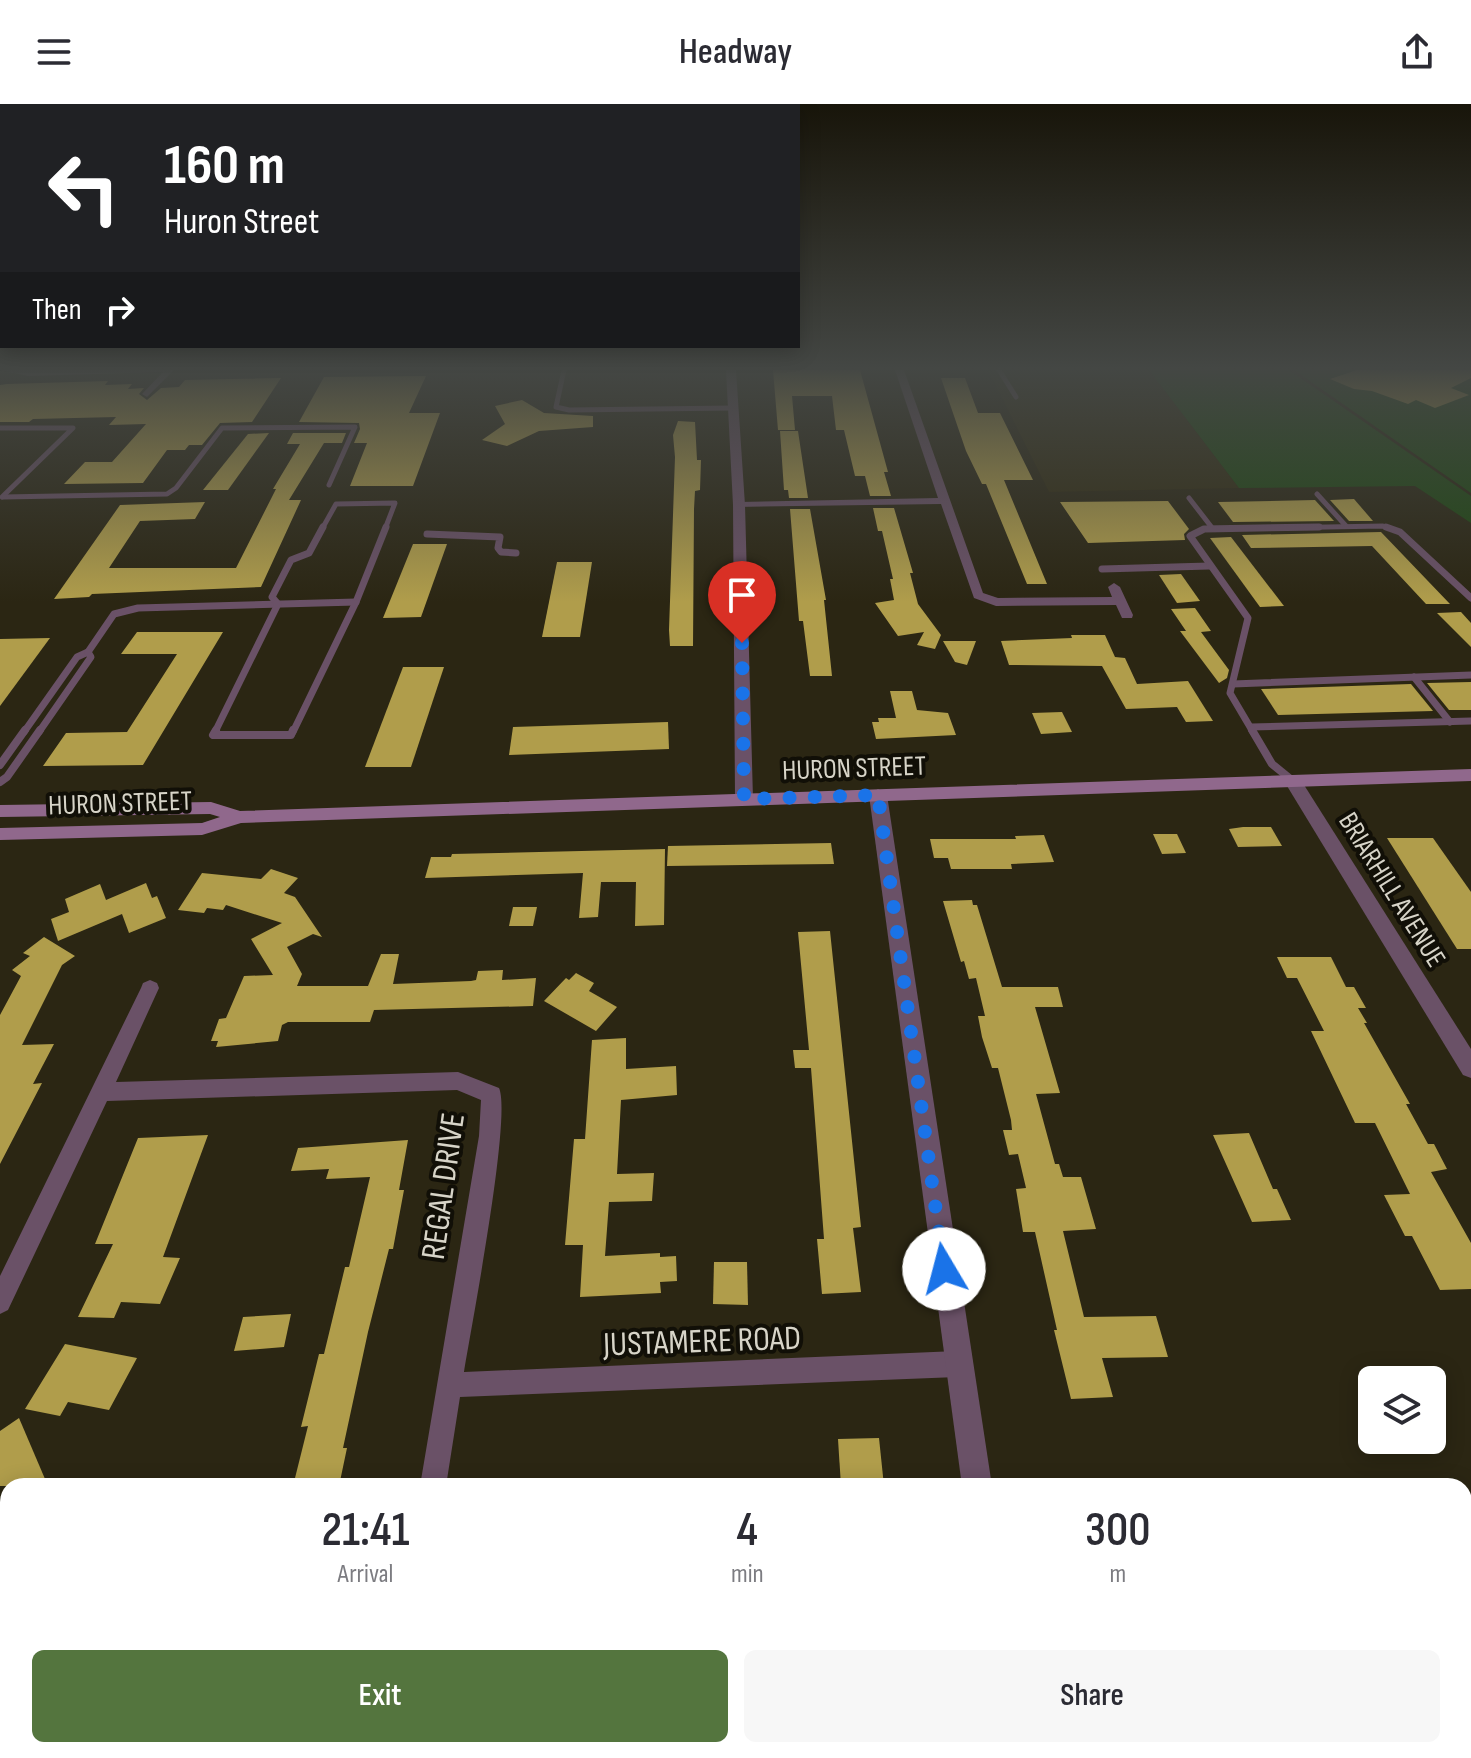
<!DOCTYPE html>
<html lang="en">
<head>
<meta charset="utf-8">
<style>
  body { margin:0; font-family:"Sofia Sans Condensed",sans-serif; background:#f7f7f7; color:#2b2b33; height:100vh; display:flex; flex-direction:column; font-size:30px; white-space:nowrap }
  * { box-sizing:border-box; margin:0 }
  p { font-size:26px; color:#7c7c81 }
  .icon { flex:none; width:44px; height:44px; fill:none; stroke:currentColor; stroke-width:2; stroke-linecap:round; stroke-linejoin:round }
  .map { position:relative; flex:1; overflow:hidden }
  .panel { position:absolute; left:0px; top:1374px; width:1472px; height:280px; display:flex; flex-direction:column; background:#fff; border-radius:24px 24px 0 0; box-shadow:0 4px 20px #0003 }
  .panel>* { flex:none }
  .top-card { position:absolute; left:0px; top:0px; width:800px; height:244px; box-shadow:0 4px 20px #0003; background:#202124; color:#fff; overflow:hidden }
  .buttons { position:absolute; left:1358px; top:1262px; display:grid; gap:16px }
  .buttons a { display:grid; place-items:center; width:88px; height:88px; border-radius:12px; background:#fff; box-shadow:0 4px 20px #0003; font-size:40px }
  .pin { position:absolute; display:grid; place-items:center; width:68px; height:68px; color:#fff; margin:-82px -34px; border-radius:50% 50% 50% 0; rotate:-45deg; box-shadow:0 0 8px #0007 }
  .pin .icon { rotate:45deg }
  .me { position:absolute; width:88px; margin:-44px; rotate:352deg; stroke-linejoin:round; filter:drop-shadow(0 0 6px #0008) }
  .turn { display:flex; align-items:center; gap:28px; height:168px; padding:0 32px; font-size:36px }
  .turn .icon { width:104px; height:104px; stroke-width:2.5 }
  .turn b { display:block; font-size:56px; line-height:68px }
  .then { display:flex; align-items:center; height:76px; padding:0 32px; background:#0003; gap:16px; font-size:30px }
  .eta { display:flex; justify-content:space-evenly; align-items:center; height:136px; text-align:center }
  .eta b { font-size:48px; font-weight:600; line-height:56px }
  .primary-button { display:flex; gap:16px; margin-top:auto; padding:16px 32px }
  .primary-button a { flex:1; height:92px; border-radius:12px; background:#54753e; color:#fff; font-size:32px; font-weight:600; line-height:92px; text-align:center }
  .primary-button a+a { background:#f7f7f7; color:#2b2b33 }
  header { display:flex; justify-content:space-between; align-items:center; height:104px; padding:0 32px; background:#fff; font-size:36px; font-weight:600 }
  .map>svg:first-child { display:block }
  .built { fill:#322c12 }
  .green { fill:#1f4813 }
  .building { fill:#b09d4b }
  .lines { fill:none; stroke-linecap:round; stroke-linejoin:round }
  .service-far2 { stroke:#6a5167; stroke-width:5 }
  .service-far1 { stroke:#6a5167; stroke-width:7 }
  .service { stroke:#6a5167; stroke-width:8 }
  .minor { fill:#6a5167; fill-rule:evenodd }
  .tertiary { fill:#6a5167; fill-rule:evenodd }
  .secondary { fill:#90688c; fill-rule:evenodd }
  .route { stroke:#1a73e8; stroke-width:14; stroke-dasharray:0 25.2 }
  .labels { text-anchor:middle; stroke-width:8; stroke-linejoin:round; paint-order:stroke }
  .street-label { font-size:28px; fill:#d7d4c8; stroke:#110f07 }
  .near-street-label { font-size:34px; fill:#d7d4c8; stroke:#110f07 }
</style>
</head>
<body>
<header><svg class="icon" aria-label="menu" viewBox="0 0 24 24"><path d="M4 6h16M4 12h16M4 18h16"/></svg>Headway<svg class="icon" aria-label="share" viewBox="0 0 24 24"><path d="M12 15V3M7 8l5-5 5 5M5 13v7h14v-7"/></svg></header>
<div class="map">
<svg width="1471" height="1654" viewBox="0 0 1471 1654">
  <rect width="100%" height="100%" fill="#2b2613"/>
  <path class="built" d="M 988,266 L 1149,266 L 1239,384 L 1049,388 Z"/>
  <g class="green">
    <path d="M 1149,266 L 1289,266 L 1471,392 L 1471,419 L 1415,382 L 1239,384 Z"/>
    <path d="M 1294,266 L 1471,266 L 1471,389 Z"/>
  </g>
  <g class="building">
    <path d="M 773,266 L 860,266 L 888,368 L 884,368 L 891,392 L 870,392 L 865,372 L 855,372 L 844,326 L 836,326 L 832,292 L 792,292 L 795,326 L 778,326 Z"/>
    <path d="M 1357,266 L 1471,266 L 1471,274 L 1451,284 L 1469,291 L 1435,304 L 1416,296 L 1408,300 L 1372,287 L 1354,285 L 1330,275 Z"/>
    <path d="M 426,272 L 409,309 L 440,309 L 413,382 L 350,382 L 367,339 L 354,339 L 360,325 L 359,319 L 299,318 L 324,273 Z"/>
    <path d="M 281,274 L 252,318 L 220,319 L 202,341 L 189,341 L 185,346 L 167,346 L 143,379 L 64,380 L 85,358 L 112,358 L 146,320 L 109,321 L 116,313 L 33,315 L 29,318 L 0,318 L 0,281 L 7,280 L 108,277 L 105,281 L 132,280 L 128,285 L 144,284 L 139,290 L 147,296 L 161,284 L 179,283 L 185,276 Z"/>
    <path d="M 941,274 L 965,274 L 978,309 L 1000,309 L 1033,376 L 1004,376 L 1047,480 L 1027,480 L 986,380 L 982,380 L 966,347 Z"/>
    <path d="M 522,296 L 544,309 L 593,312 L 593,323 L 539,327 L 507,342 L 482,336 L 505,320 L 495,302 Z"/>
    <path d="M 678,317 L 695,318 L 697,356 L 701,356 L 700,386 L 695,387 L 694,405 L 693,542 L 670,542 L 669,526 L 675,353 L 673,331 Z"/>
    <path d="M 780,327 L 798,327 L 808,394 L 789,394 L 788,386 L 784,386 Z"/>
    <path d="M 269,329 L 228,386 L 203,386 L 248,330 Z"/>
    <path d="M 293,329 L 346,329 L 342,339 L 324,339 L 289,396 L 301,396 L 261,483 L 92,490 L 89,493 L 54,495 L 120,401 L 205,398 L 195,415 L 140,417 L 109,464 L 236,464 L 276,385 L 273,385 L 300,340 L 287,340 Z"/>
    <path d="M 1354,395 L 1373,417 L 1349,417 L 1330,396 Z"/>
    <path d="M 1315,396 L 1334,417 L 1233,418 L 1218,398 Z"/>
    <path d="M 1168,397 L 1189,425 L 1184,430 L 1185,436 L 1088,439 L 1060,398 Z"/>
    <path d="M 873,404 L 894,404 L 913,469 L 910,469 L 918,500 L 941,531 L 935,545 L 917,541 L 924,528 L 898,532 L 875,499 L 894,496 L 890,475 L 893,475 L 882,427 L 878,427 Z"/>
    <path d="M 790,405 L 810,405 L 826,496 L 824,496 L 832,572 L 810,572 L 803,517 L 799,517 Z"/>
    <path d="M 1381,428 L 1450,500 L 1426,500 L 1372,442 L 1251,444 L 1242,431 Z"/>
    <path d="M 1231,433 L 1284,502 L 1260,503 L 1210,434 Z"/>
    <path d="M 413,440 L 447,440 L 421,513 L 383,514 Z"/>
    <path d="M 557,458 L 592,458 L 580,533 L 542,533 Z"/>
    <path d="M 1181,470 L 1200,497 L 1177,499 L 1159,471 Z"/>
    <path d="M 1195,504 L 1211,527 L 1201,528 L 1229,566 L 1227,574 L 1219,579 L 1180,527 L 1186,527 L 1171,505 Z"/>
    <path d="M 1461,508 L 1471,519 L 1471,543 L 1437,509 Z"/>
    <path d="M 137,528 L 223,528 L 143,661 L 43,662 L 66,629 L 127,628 L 177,550 L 121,550 Z"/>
    <path d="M 1071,531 L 1105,531 L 1115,553 L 1125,554 L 1137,580 L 1188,577 L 1213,617 L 1186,618 L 1177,603 L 1126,605 L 1102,562 L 1009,561 L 1001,537 L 1072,534 Z"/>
    <path d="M 50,534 L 0,602 L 0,535 Z"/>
    <path d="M 943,537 L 976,537 L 967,561 L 955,558 Z"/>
    <path d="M 403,563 L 444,563 L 411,663 L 365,663 Z"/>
    <path d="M 1471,578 L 1471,606 L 1449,606 L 1427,579 Z"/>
    <path d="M 1411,580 L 1433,607 L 1278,611 L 1261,585 Z"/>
    <path d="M 890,587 L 912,587 L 917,606 L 948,609 L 956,631 L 876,635 L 872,618 L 879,618 L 878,614 L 896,614 Z"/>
    <path d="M 1062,608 L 1072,628 L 1041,630 L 1032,609 Z"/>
    <path d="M 668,618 L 669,645 L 509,651 L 513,623 Z"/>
    <path d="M 1243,723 L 1271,723 L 1282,742 L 1238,743 L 1229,725 Z"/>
    <path d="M 1153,730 L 1177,730 L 1186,749 L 1162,750 Z"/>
    <path d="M 1044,731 L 1054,758 L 1011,760 L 1012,765 L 951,765 L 948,754 L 934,754 L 930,735 L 1016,735 L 1015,732 Z"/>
    <path d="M 1387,734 L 1433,734 L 1471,788 L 1471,845 L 1457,845 Z"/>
    <path d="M 831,739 L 834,760 L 667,762 L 668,742 Z"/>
    <path d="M 665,745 L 664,821 L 635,822 L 636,778 L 601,778 L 598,813 L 579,814 L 583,769 L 425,774 L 431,753 L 451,753 L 452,750 Z"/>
    <path d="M 271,765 L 298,774 L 284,789 L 295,793 L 322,833 L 313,830 L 287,843 L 302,870 L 297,882 L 368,882 L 381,850 L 399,850 L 393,880 L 471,877 L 476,876 L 478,867 L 503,866 L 502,876 L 536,874 L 533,902 L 374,906 L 370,918 L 288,918 L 282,921 L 278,937 L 216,943 L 218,937 L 211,937 L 219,915 L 226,914 L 244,872 L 273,871 L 251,835 L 282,819 L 226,801 L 223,806 L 207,804 L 204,809 L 178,806 L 202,769 L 261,775 Z"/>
    <path d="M 146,779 L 152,794 L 157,792 L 166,814 L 129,829 L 122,810 L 58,837 L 51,815 L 69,808 L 65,795 L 100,780 L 106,796 Z"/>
    <path d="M 972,796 L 973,801 L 977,801 L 1002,883 L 1058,883 L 1063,903 L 1035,903 L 1060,989 L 1036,990 L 1055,1060 L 1059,1060 L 1063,1073 L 1081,1073 L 1096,1125 L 1063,1127 L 1084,1213 L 1156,1212 L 1168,1253 L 1102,1254 L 1113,1293 L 1071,1295 L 1054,1226 L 1057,1226 L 1035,1128 L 1023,1128 L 1016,1085 L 1026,1084 L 1018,1050 L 1009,1051 L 1003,1026 L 1012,1026 L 1011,1016 L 998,964 L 992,964 L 982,933 L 978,912 L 985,912 L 976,874 L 969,875 L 964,857 L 961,858 L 943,797 Z"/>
    <path d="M 513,803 L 537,803 L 533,822 L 509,822 Z"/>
    <path d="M 830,827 L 861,1123 L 853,1124 L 861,1188 L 822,1190 L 817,1135 L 824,1135 L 811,964 L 795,964 L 793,946 L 809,946 L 798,828 Z"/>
    <path d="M 44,833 L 75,852 L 62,861 L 22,941 L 54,940 L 33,980 L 42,979 L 0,1060 L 0,911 L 21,872 L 12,866 L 30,852 L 23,849 Z"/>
    <path d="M 1277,853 L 1331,853 L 1346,883 L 1354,883 L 1366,904 L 1358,904 L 1367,919 L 1364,919 L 1410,1000 L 1406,1000 L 1428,1040 L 1434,1040 L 1447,1065 L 1431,1068 L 1471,1139 L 1471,1185 L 1440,1186 L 1412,1132 L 1405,1132 L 1384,1091 L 1410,1090 L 1375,1019 L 1355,1019 L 1311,927 L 1324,927 L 1297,874 L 1287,874 Z"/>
    <path d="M 576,869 L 594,879 L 589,887 L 617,903 L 596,927 L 544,897 L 566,874 L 569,876 Z"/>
    <path d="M 626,934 L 626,965 L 676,962 L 677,991 L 621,996 L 617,1070 L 654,1069 L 652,1097 L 609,1098 L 605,1152 L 660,1149 L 660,1153 L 676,1152 L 677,1177 L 660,1178 L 661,1189 L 580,1193 L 583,1141 L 565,1141 L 574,1035 L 585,1035 L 592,936 Z"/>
    <path d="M 1249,1029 L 1273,1085 L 1277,1085 L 1291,1116 L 1252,1118 L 1213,1031 Z"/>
    <path d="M 208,1031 L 163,1153 L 180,1154 L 160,1200 L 121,1198 L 114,1214 L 78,1213 L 113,1140 L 95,1140 L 138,1034 Z"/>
    <path d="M 408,1036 L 399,1086 L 404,1086 L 393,1145 L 389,1145 L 368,1228 L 343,1344 L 347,1344 L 339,1382 L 293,1382 L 308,1322 L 301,1323 L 319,1250 L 324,1250 L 345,1163 L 349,1163 L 370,1073 L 326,1075 L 329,1065 L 291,1067 L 298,1044 Z"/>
    <path d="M 714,1158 L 747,1158 L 748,1201 L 713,1200 Z"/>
    <path d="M 291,1210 L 284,1243 L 234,1247 L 243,1213 Z"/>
    <path d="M 65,1240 L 137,1254 L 109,1306 L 68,1298 L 60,1312 L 25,1305 Z"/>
    <path d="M 19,1314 L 48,1382 L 0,1382 L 0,1327 Z"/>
    <path d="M 879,1334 L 884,1382 L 841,1382 L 838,1335 Z"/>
  </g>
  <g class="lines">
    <g class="service-far2">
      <path d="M 564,266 L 556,303 L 569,306 L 732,304"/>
      <path d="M 999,266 L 1016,293"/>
      <path d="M 0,324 L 73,324 L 2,393"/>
      <path d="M 1317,390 L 1346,422"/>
      <path d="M 3,393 L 167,390 L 176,384 L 222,324 L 355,323 L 329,381"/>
      <path d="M 1189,394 L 1213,425"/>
      <path d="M 322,425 L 336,400 L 395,399 L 385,425"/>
      <path d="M 1204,425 L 1383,422 L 1392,425"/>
    </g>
    <g class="service-far1">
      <path d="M 1386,423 L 1400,428 L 1471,494"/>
      <path d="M 427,430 L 500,433 L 498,444 L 501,448 L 516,449"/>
      <path d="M 1102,465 L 1209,462"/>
      <path d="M 1414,573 L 1450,618"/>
      <path d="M 1233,580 L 1471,571"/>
      <path d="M 1251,623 L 1471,617"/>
      <path d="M 24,628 L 77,553 L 88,548 L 114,510 L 138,504 L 356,498"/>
      <path d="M 39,628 L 91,553 L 88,548"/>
      <path d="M 215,628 L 278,500 L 272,493 L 291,456 L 309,449 L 323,423"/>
      <path d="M 293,628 L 356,498 L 386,423"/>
      <path d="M 1253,628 L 1230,589 L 1248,514 L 1190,432 L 1204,425 L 1319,423"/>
    </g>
    <g class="service">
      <path d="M 216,626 L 213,631 L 291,631 L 293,626"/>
      <path d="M 1252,626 L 1272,660 L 1293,677"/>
      <path d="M 0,661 L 25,626"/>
      <path d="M 0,678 L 7,673 L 40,626"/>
    </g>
    <g class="minor">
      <path d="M 0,266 L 174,266 L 147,293 L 142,290 L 163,268 L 28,272 Z"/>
      <path d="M 895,266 L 904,266 L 983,489 L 998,494 L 1112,493 L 1108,483 L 1114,479 L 1120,483 L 1133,511 L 1132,514 L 1122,514 L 1116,501 L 996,502 L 974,494 L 941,400 L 735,403 L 733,401 L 739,398 L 938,394 Z"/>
      <path d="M 150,876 L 157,879 L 159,884 L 116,978 L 458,968 L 499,984 C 512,1012 471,1224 464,1268 L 957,1247 L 966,1251 L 970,1260 L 966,1269 L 957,1273 L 460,1293 L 446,1382 L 420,1382 L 479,1032 L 481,996 L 457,986 L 107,997 L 8,1206 L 0,1210 L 0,1172 L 141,884 L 143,879 Z"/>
      <path d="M 374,1646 L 406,1646 L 404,1654 L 372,1654 Z"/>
    </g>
    <g class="tertiary">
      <path d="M 726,266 L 736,266 L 745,401 L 753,695 L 744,701 L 735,695 L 733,401 Z"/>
      <path d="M 1293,671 L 1299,673 L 1471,945 L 1471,974 L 1463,971 L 1284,677 Z"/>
      <path d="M 878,685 L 887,691 L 992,1382 L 962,1382 L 869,691 Z"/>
      <path d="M 1002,1646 L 1036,1646 L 1038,1654 L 1004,1654 Z"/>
    </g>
    <path class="secondary" d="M 1471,665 L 1471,677 L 241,719 L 202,731 L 0,736 L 0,724 L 202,719 L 220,713 L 210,710 L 0,713 L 0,701 L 211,698 L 240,707 Z"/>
  </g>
  <linearGradient id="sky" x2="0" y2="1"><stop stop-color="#18150a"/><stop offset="0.53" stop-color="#444744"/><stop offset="1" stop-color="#444744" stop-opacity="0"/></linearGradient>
  <rect width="1471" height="498" fill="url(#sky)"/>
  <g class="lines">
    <path class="route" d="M 742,539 L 744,695 L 878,691 L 944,1165"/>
  </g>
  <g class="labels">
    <g class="street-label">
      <text transform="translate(854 663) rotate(-2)" y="10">HURON STREET</text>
      <text transform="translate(120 698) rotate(-2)" y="10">HURON STREET</text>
      <text transform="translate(1393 785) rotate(58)" y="10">BRIARHILL AVENUE</text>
    </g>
    <g class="near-street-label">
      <text transform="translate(442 1082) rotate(-82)" y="12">REGAL DRIVE</text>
      <text transform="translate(702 1236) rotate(-2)" y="12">JUSTAMERE ROAD</text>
    </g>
  </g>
</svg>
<div class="buttons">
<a><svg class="icon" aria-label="layers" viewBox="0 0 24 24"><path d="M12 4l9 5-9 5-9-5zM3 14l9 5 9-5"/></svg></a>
</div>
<div class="pin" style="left:742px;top:539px;background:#d93025"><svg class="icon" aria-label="arrive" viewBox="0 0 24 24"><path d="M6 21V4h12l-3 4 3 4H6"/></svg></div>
<svg class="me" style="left:944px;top:1165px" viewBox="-20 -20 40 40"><circle r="19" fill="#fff"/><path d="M0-13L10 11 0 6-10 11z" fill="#1a73e8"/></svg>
<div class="top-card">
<div class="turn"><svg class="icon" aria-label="left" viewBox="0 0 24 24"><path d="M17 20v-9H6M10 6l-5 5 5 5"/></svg><div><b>160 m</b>Huron Street</div></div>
<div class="then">Then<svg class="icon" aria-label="right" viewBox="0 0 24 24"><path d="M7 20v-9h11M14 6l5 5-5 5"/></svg></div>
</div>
<section class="panel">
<div class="eta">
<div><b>21:41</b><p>Arrival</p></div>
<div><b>4</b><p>min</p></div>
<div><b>300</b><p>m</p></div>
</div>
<div class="primary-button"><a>Exit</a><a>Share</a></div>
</section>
</div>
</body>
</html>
